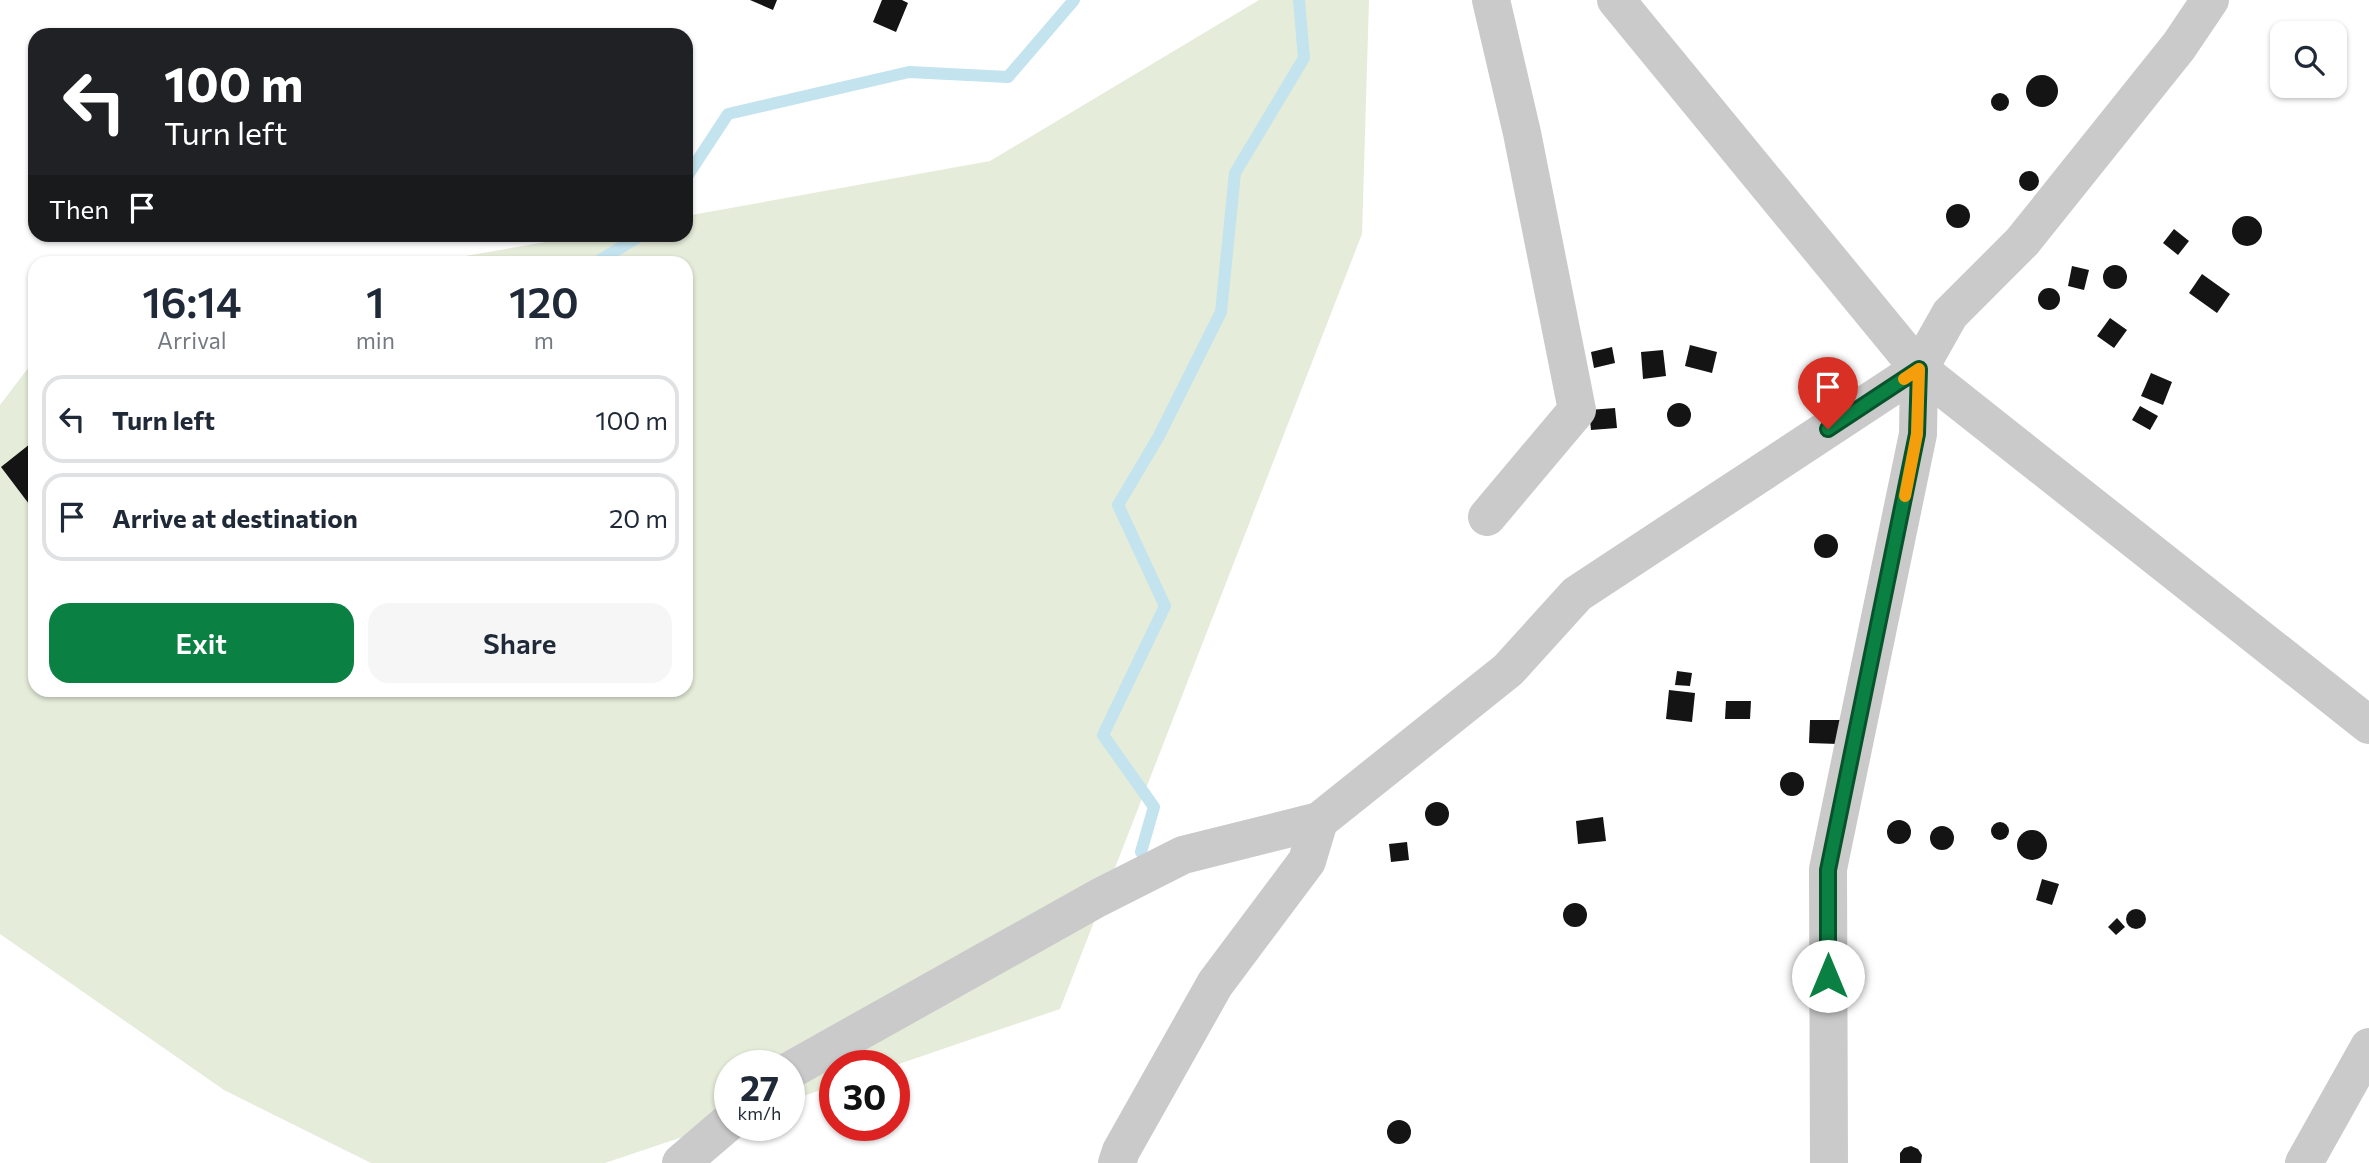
<!DOCTYPE html>
<html lang="en">
<head>
<meta charset="utf-8">
<style>
  body { margin:0; font-family:Commissioner,sans-serif; background:#f6f6f7; color:#1f2937; height:100vh; display:flex; flex-direction:column; font-size:26px; white-space:nowrap }
  * { box-sizing:border-box; margin:0 }
  p { font-size:23px; color:#747a83 }
  .icon { flex:none; width:38px; height:38px; fill:none; stroke:currentColor; stroke-width:2; stroke-linecap:round; stroke-linejoin:round }
  .map { position:relative; flex:1; overflow:hidden }
  .sheet { position:absolute; left:28px; top:256px; width:665px; height:441px; display:flex; flex-direction:column; background:#fff; border-radius:21px; box-shadow:0 2px 5px #0004 }
  .sheet>* { flex:none }
  .top-card { position:absolute; left:28px; top:28px; width:665px; height:214px; border-radius:21px; box-shadow:0 2px 5px #0004; background:#202124; color:#fff; overflow:hidden }
  .controls { position:absolute; left:2270px; top:21px; display:grid; gap:14px }
  .controls a { display:grid; place-items:center; width:77px; height:77px; border-radius:14px; background:#fff; box-shadow:0 2px 5px #0004; font-size:35px }
  .speed { position:absolute; left:714px; top:1050px; display:flex; gap:14px; font-size:35px; font-weight:700; text-align:center }
  .speed>* { display:grid; place-content:center; width:91px; height:91px; border-radius:50%; background:#fff; box-shadow:0 2px 5px #0004; line-height:1 }
  .speed small { font-size:18px; font-weight:400 }
  .speed .limit { border:10px solid #d22; background:#fff; color:#111 }
  .pin { position:absolute; display:grid; place-items:center; width:60px; height:60px; color:#fff; margin:-72px -30px; border-radius:50% 50% 50% 0; rotate:-45deg; box-shadow:0 0 7px #0007 }
  .pin .icon { rotate:45deg }
  .me { position:absolute; width:77px; margin:-38px; rotate:0deg; stroke-linejoin:round; filter:drop-shadow(0 0 5px #0008) }
  .turn { display:flex; align-items:center; gap:24px; height:147px; padding:0 21px; font-size:32px }
  .turn .icon { width:91px; height:91px; stroke-width:2.5 }
  .turn b { display:block; font-size:49px; line-height:60px }
  .then { display:flex; align-items:center; height:66px; padding:0 21px; background:#0003; gap:14px; font-size:26px }
  .eta { display:flex; justify-content:space-evenly; align-items:center; height:119px; text-align:center }
  .eta b { font-size:42px; font-weight:600; line-height:49px }
  .action { display:flex; gap:14px; margin-top:auto; padding:14px 21px }
  .action a { flex:1; height:80px; border-radius:21px; background:#0b8043; color:#fff; font-size:28px; font-weight:600; line-height:80px; text-align:center }
  .action a+a { background:#f6f6f7; color:#1f2937 }
  ul { padding:0; list-style:none }
  li { display:flex; align-items:center; gap:21px; height:88px; margin:0 14px 10px; padding:0 7px; border:4px solid #e0e1e3; border-radius:21px }
  li div { flex:1 }
  li b { display:block; font-size:26px }
  li em { font-style:normal }
  .map>svg:first-child { display:block }
  .green { fill:#e5ecd9 }
  .lines { fill:none; stroke-linecap:round; stroke-linejoin:round }
  .stream { stroke:#c3e3ee; stroke-width:12 }
  .building { fill:#141414 }
  .minor { stroke:#cacaca; stroke-width:38 }
  .tertiary { stroke:#cacaca; stroke-width:38 }
  .route-casing { stroke:#07532c; stroke-width:18 }
  .route { stroke:#0b8043; stroke-width:12 }
  .slow { stroke:#f59e0b; stroke-width:12 }
</style>
</head>
<body>
<div class="map">
<svg width="2369" height="1163" viewBox="0 0 2369 1163">
  <rect width="100%" height="100%" fill="#fff"/>
  <path class="green" d="M 1259,0 L 1369,0 L 1362,234 L 1060,1009 L 893,1066 L 835,1066 L 835,1085 L 789,1101 L 789,1066 L 730,1066 L 730,1121 L 605,1163 L 371,1163 L 224,1090 L 0,934 L 0,405 L 35,359 L 35,690 L 686,690 L 686,262 L 431,262 L 586,235 L 686,234 L 686,216 L 990,161 Z"/>
  <g class="lines">
    <g class="stream">
      <path d="M 686,178 L 728,114 L 909,72 L 1008,77 L 1074,0"/>
      <path d="M 597,262 L 643,234"/>
      <path d="M 1141,852 L 1154,807 L 1103,735 L 1165,606 L 1118,505 L 1159,436 L 1221,312 L 1235,173 L 1304,58 L 1299,0"/>
    </g>
  </g>
  <g class="building">
    <path d="M 750,0 L 777,0 L 773,10 Z"/>
    <path d="M 882,0 L 902,0 L 908,3 L 896,32 L 873,22 Z"/>
    <circle cx="2042" cy="91" r="16"/>
    <circle cx="2000" cy="102" r="9"/>
    <circle cx="2029" cy="181" r="10"/>
    <circle cx="1958" cy="216" r="12"/>
    <circle cx="2247" cy="231" r="15"/>
    <path d="M 2174,229 L 2189,241 L 2178,255 L 2163,243 Z"/>
    <circle cx="2115" cy="277" r="12"/>
    <path d="M 2072,266 L 2089,270 L 2084,290 L 2068,286 Z"/>
    <path d="M 2202,274 L 2230,294 L 2217,313 L 2189,293 Z"/>
    <circle cx="2049" cy="299" r="11"/>
    <path d="M 2110,318 L 2127,330 L 2114,348 L 2097,336 Z"/>
    <path d="M 1690,345 L 1717,352 L 1712,373 L 1685,366 Z"/>
    <path d="M 1612,347 L 1615,363 L 1594,368 L 1591,352 Z"/>
    <path d="M 1663,350 L 1666,376 L 1643,379 L 1641,352 Z"/>
    <path d="M 2151,373 L 2172,382 L 2163,405 L 2141,396 Z"/>
    <circle cx="1679" cy="415" r="12"/>
    <path d="M 2140,406 L 2158,416 L 2150,430 L 2132,420 Z"/>
    <path d="M 1615,408 L 1617,428 L 1591,430 L 1589,410 Z"/>
    <path d="M 35,440 L 35,499 L 29,504 L 1,467 Z"/>
    <circle cx="1826" cy="546" r="12"/>
    <path d="M 1677,671 L 1692,673 L 1690,686 L 1675,685 Z"/>
    <path d="M 1669,690 L 1695,693 L 1692,722 L 1666,719 Z"/>
    <path d="M 1726,701 L 1751,701 L 1750,719 L 1725,719 Z"/>
    <path d="M 1810,720 L 1840,720 L 1838,744 L 1809,743 Z"/>
    <circle cx="1792" cy="784" r="12"/>
    <circle cx="1437" cy="814" r="12"/>
    <path d="M 1603,817 L 1606,841 L 1578,844 L 1576,821 Z"/>
    <circle cx="1899" cy="832" r="12"/>
    <circle cx="2000" cy="831" r="9"/>
    <circle cx="1942" cy="838" r="12"/>
    <circle cx="2032" cy="845" r="15"/>
    <path d="M 1407,842 L 1409,860 L 1391,862 L 1389,844 Z"/>
    <path d="M 2042,879 L 2059,884 L 2052,905 L 2036,900 Z"/>
    <circle cx="1575" cy="915" r="12"/>
    <circle cx="2136" cy="919" r="10"/>
    <path d="M 2117,918 L 2125,927 L 2116,935 L 2108,927 Z"/>
    <circle cx="1399" cy="1132" r="12"/>
    <path d="M 1911,1146 L 1918,1149 L 1922,1155 L 1921,1163 L 1900,1163 L 1900,1153 L 1904,1148 Z"/>
  </g>
  <g class="lines">
    <g class="minor">
      <path d="M 1616,0 L 1919,369 L 2369,725"/>
      <path d="M 1487,517 L 1577,410 L 1522,133 L 1491,0"/>
      <path d="M 1117,1163 L 1121,1151 L 1215,984 L 1307,861 L 1319,821"/>
      <path d="M 1829,1163 L 1828,869 L 1918,434 L 1919,369"/>
      <path d="M 2304,1163 L 2369,1047"/>
    </g>
    <g class="tertiary">
      <path d="M 789,1071 L 1098,898 L 1183,855 L 1319,821 L 1508,670 L 1577,594 L 1919,369 L 1950,314 L 2022,242 L 2179,46 L 2210,0"/>
      <path d="M 681,1163 L 730,1121"/>
    </g>
  </g>
  <g class="lines">
    <defs>
      <path id="route" d="M 1828,429 L 1919,369 L 1917,434 L 1828,870 L 1828,976"/>
    </defs>
    <use href="#route" class="route-casing"/>
    <use href="#route" class="route"/>
    <path class="slow" d="M 1904,379 L 1919,369 L 1917,434 L 1905,496"/>
  </g>
</svg>
<div class="controls">
<a><svg class="icon" aria-label="search" viewBox="0 0 24 24"><circle cx="10" cy="10" r="6"/><path d="M15 15l6 6"/></svg></a>
</div>
<div class="speed"><div>27<small>km/h</small></div><div class="limit">30</div></div>
<div class="pin" style="left:1828px;top:429px;background:#d93025"><svg class="icon" aria-label="arrive" viewBox="0 0 24 24"><path d="M6 21V4h12l-3 4 3 4H6"/></svg></div>
<svg class="me" style="left:1828px;top:976px" viewBox="-20 -20 40 40"><circle r="19" fill="#fff"/><path d="M0-13L10 11 0 6-10 11z" fill="#0b8043"/></svg>
<div class="top-card">
<div class="turn"><svg class="icon" aria-label="left" viewBox="0 0 24 24"><path d="M17 20v-9H6M10 6l-5 5 5 5"/></svg><div><b>100 m</b>Turn left</div></div>
<div class="then">Then<svg class="icon" aria-label="arrive" viewBox="0 0 24 24"><path d="M6 21V4h12l-3 4 3 4H6"/></svg></div>
</div>
<section class="sheet">
<div class="eta">
<div><b>16:14</b><p>Arrival</p></div>
<div><b>1</b><p>min</p></div>
<div><b>120</b><p>m</p></div>
</div>
<ul>
<li><svg class="icon" aria-label="left" viewBox="0 0 24 24"><path d="M17 20v-9H6M10 6l-5 5 5 5"/></svg><div><b>Turn left</b></div><em>100 m</em></li>
<li><svg class="icon" aria-label="arrive" viewBox="0 0 24 24"><path d="M6 21V4h12l-3 4 3 4H6"/></svg><div><b>Arrive at destination</b></div><em>20 m</em></li>
</ul>
<div class="action"><a>Exit</a><a>Share</a></div>
</section>
</div>
</body>
</html>
